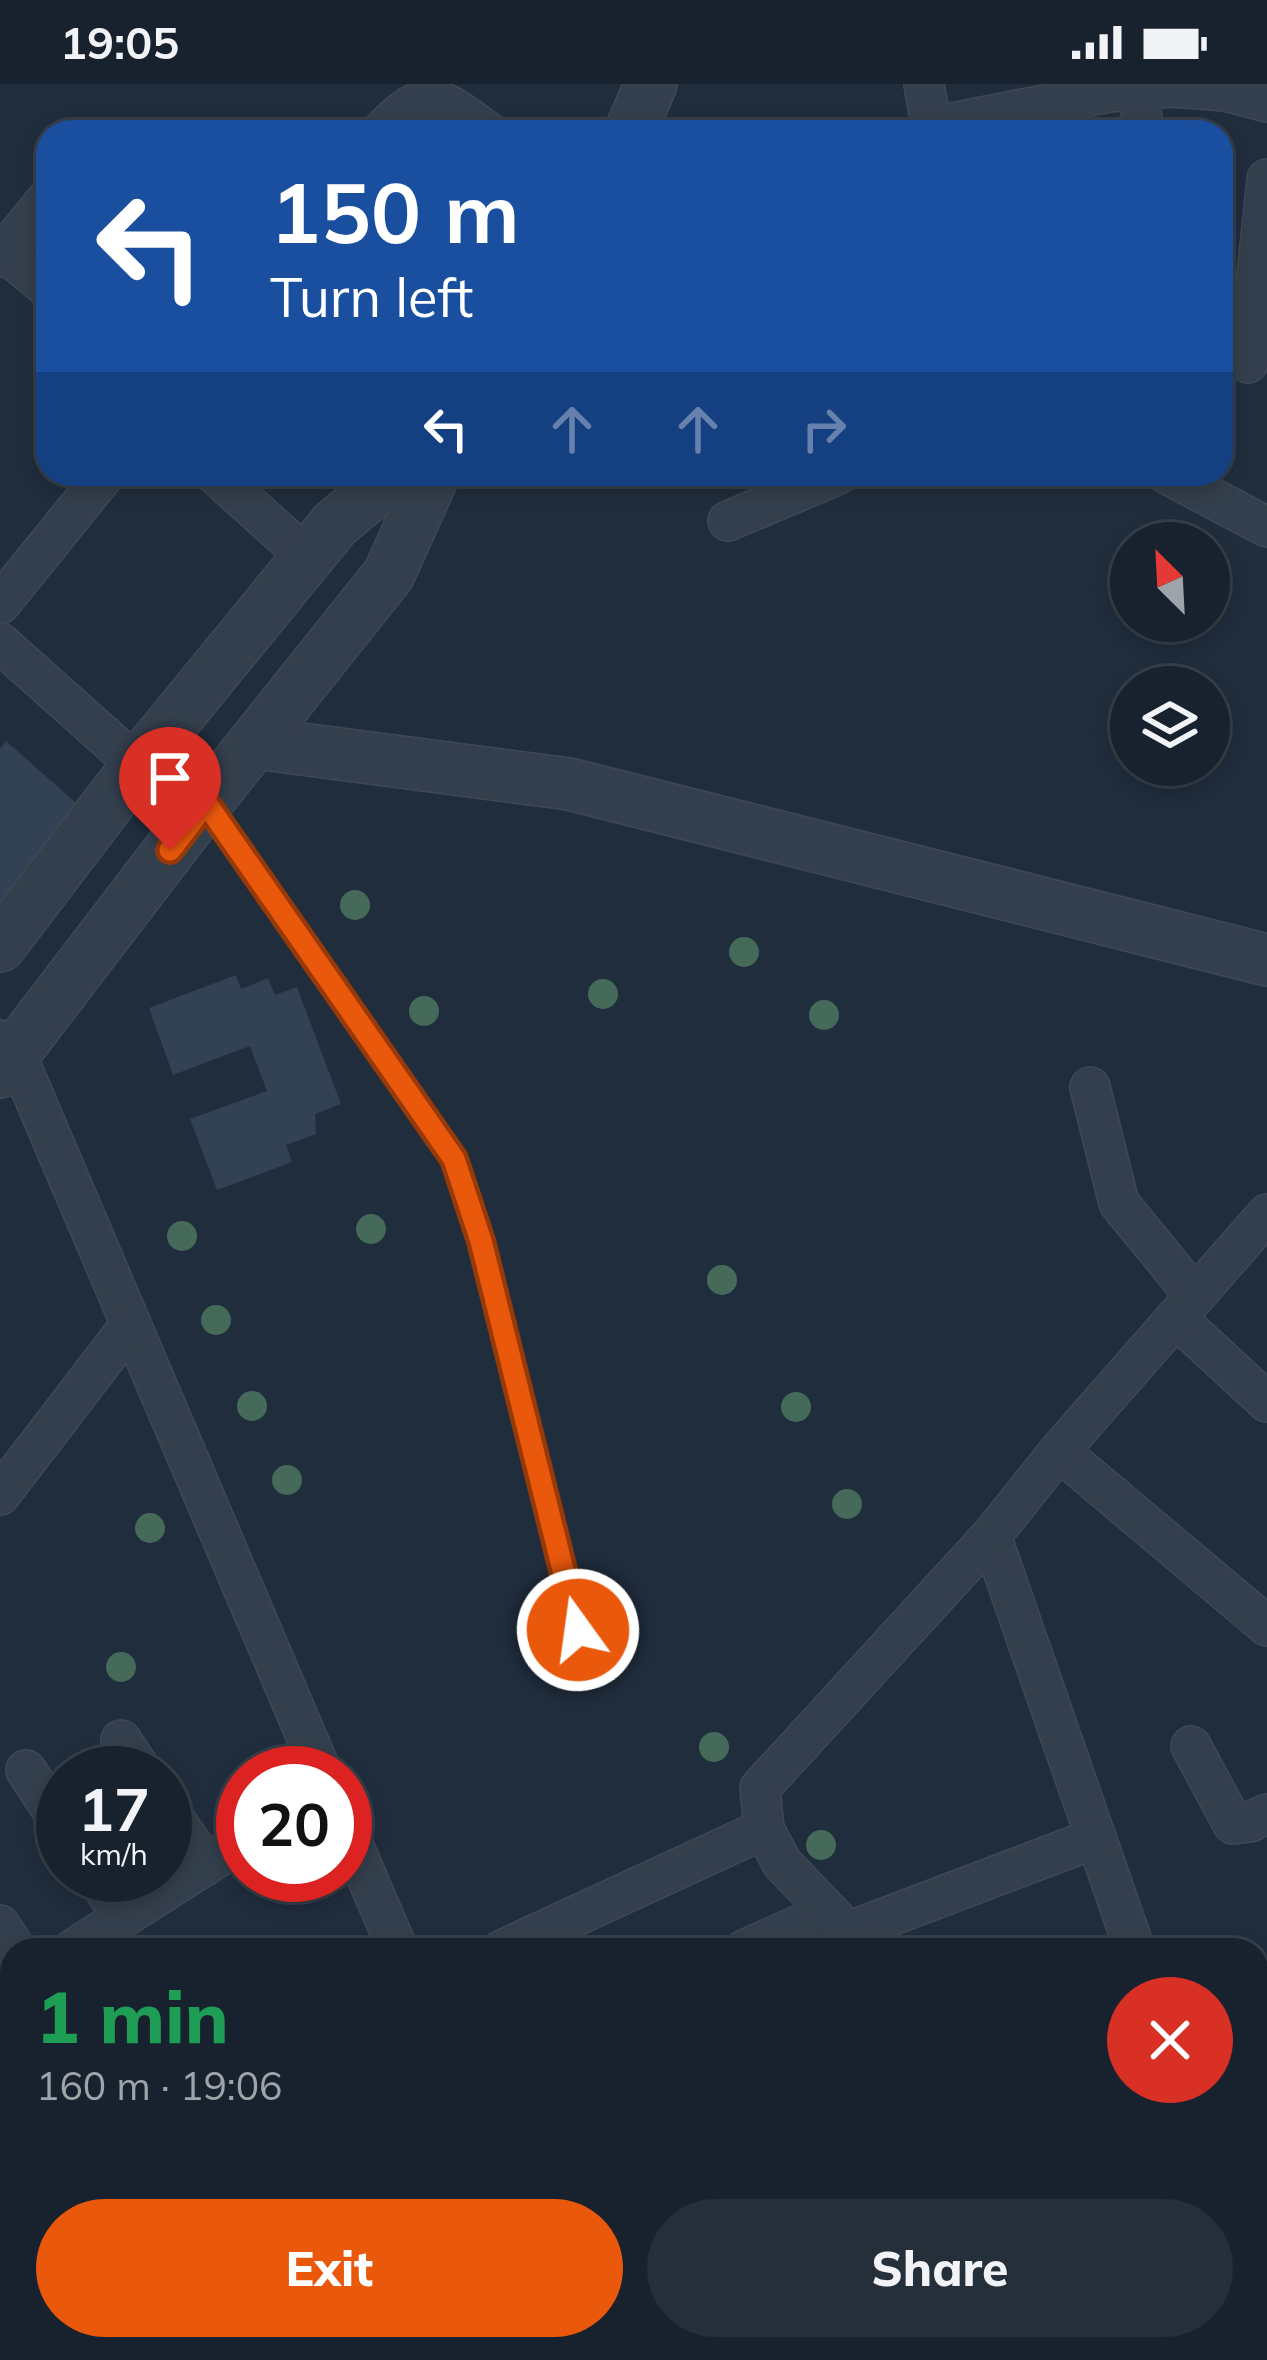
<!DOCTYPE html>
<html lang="en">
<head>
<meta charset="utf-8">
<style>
  body { margin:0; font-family:Mulish,sans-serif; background:#252f3a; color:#f1f3f6; height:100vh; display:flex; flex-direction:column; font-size:45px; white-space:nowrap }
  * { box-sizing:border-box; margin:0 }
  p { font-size:39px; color:#9fa4aa }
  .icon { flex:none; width:66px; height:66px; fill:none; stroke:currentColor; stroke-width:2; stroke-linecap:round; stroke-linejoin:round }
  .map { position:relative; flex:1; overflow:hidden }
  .panel { position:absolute; left:0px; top:1854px; width:1269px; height:423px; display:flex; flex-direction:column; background:#18222e; border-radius:36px 36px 0 0; box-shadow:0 6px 18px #0003,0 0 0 3px #363f4a }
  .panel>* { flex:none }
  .top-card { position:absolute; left:36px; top:36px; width:1197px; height:366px; border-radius:36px; box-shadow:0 6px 18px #0003,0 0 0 3px #363f4a; background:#1a4fa0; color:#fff; overflow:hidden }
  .needle { width:78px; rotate:336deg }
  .fabs { position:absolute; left:1110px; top:438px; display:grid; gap:24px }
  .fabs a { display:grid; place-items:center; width:120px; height:120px; border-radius:50%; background:#18222e; box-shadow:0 6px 18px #0003,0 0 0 3px #363f4a; font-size:60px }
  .speed { position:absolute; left:36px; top:1662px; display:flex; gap:24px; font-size:60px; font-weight:700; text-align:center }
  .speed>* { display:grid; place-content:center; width:156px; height:156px; border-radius:50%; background:#18222e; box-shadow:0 6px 18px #0003,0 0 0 3px #363f4a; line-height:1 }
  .speed small { font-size:30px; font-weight:400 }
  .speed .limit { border:18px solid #d22; background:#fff; color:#111 }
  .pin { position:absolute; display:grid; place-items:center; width:102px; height:102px; color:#fff; margin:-123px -51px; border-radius:50% 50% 50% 0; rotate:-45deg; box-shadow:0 0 12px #0007 }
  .pin .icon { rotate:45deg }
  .me { position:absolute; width:132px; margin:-66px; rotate:346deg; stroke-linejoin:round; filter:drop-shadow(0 0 9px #0008) }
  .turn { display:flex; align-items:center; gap:42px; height:252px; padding:0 36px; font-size:54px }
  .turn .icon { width:156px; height:156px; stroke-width:2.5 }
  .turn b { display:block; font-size:84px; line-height:102px }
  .lanes { display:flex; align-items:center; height:114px; padding:0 36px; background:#0003; justify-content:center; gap:60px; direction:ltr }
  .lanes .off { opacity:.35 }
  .round { display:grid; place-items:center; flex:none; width:126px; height:126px; border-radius:63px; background:#252f3a }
  .head { display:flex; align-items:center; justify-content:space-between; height:204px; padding:0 36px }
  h1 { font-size:72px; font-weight:800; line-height:90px; color:#1e9e55 }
  .cta { display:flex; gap:24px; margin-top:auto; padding:24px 36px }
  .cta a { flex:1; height:138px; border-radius:72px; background:#ea580c; color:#fff; font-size:48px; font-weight:800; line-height:138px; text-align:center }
  .cta a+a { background:#252f3a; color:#f1f3f6 }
  .status { display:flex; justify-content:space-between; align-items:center; height:84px; padding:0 60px; background:#18222e; direction:ltr }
  .status svg { height:33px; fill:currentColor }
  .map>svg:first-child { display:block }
  .building { fill:#324154 }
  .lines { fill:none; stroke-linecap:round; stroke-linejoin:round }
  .service-casing { stroke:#3e4856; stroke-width:24 }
  .minor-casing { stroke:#3e4856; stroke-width:42 }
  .tertiary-casing { stroke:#3e4856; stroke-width:54 }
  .service { stroke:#343f4d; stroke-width:21 }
  .minor { stroke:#343f4d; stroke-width:39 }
  .tertiary { stroke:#343f4d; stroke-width:51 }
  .tree { fill:#456a5a }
  .route-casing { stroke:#983908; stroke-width:30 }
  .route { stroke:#ea580c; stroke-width:21 }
</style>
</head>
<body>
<div class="status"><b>19:05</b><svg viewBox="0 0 49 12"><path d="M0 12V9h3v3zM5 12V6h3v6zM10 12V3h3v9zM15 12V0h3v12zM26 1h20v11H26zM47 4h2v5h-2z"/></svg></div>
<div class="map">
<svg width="1267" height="2276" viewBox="0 0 1267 2276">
  <rect width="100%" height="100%" fill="#202d3d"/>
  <g class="building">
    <path d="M 6,657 L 84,726 L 0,821 L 0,665 Z"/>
    <path d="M 236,891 L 241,905 L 268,894 L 275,911 L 297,903 L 341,1020 L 315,1030 L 316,1050 L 286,1061 L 292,1078 L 217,1106 L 190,1035 L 267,1007 L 250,962 L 173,991 L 149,924 Z"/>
  </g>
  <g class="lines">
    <defs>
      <path id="service" d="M 207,720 L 454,1075 L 481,1157 L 578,1547"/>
      <g id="minor">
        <path d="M 924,0 L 932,48"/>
        <path d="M 1138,6 L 1144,48"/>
        <path d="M 931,43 L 1110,8 L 1173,3 L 1225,7 L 1267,18"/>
        <path d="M 381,48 C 426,0 438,11 488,48"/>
        <path d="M 4,168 L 48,204"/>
        <path d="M 0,173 L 48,114"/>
        <path d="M 1248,279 L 1267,95"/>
        <path d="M 215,390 L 308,474"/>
        <path d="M 1167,390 L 1267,443"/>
        <path d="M 728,437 L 839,390"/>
        <path d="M 0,520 L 105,390"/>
        <path d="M 0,559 L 195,733"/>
        <path d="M 0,956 L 15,968 L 322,1689"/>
        <path d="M 1090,1003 L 1119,1119 L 1195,1212"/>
        <path d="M 1176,1234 L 1267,1318"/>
        <path d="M 1059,1367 L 1267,1542"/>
        <path d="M 0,1411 L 131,1240"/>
        <path d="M 991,1452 L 1135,1866"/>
        <path d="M 121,1656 L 143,1689"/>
        <path d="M 1191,1662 L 1233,1740 L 1250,1738 L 1267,1730"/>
        <path d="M 26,1686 L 63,1743"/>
        <path d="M 165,1721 L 206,1781"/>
        <path d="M 345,1742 L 398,1866"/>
        <path d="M 95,1791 L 123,1834"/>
        <path d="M 0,1841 L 16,1866"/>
        <path d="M 848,1848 L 1096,1754"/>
        <path d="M 72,1866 L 243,1757"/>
        <path d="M 502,1866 L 764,1745"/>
        <path d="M 744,1866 L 829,1828"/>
        <path d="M 865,1866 L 782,1779 L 764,1745 L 760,1704 L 991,1452 L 1059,1367 L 1267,1130"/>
        <path d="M 0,1912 L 12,1904"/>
        <path d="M 1257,2139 L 1267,2144"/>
        <path d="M 0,2168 L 12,2161"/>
        <path d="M 582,2265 L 587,2276"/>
        <path d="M 684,2276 L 708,2265"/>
        <path d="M 951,2276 L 975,2265"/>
      </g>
      <g id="tertiary">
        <path d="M 630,48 L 651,0"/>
        <path d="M 256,659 L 569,700 L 1267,876"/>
        <path d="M 0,862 L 137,682 L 335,440 L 395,390"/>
        <path d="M 0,988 L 195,733 L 389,490 L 434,390"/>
      </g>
    </defs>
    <use href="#service" class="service-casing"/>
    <use href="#minor" class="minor-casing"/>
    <use href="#tertiary" class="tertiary-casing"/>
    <use href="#service" class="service"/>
    <use href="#minor" class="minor"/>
    <use href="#tertiary" class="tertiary"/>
  </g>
  <g class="tree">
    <circle cx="355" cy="821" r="15"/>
    <circle cx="744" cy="868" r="15"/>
    <circle cx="603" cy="910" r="15"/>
    <circle cx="424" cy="927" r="15"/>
    <circle cx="824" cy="931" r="15"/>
    <circle cx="371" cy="1145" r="15"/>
    <circle cx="182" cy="1152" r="15"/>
    <circle cx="722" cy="1196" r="15"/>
    <circle cx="216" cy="1236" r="15"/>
    <circle cx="252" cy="1322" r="15"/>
    <circle cx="796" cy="1323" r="15"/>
    <circle cx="287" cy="1396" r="15"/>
    <circle cx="847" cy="1420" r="15"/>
    <circle cx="150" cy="1444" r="15"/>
    <circle cx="121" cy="1583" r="15"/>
    <circle cx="714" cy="1663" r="15"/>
    <circle cx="821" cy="1761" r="15"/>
  </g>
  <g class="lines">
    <defs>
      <path id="route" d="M 170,766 L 206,719 L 454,1075 L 481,1157 L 578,1546"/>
    </defs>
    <use href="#route" class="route-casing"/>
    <use href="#route" class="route"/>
  </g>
</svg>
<div class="fabs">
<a><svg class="needle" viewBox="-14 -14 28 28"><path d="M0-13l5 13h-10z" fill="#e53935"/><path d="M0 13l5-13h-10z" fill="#9fa4aa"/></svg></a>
<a><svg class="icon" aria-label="layers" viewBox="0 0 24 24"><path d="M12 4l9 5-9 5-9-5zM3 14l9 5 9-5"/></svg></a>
</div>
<div class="speed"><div>17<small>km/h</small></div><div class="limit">20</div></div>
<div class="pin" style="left:170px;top:766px;background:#d93025"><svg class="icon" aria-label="arrive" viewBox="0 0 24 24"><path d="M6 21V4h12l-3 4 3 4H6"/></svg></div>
<svg class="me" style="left:578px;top:1546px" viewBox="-20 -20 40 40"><circle r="17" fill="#ea580c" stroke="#fff" stroke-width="3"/><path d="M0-11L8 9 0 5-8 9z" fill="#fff"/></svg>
<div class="top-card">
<div class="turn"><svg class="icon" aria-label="left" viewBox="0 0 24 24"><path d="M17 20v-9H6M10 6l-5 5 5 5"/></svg><div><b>150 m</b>Turn left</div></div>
<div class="lanes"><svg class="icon" aria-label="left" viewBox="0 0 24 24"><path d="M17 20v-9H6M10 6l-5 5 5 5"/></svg><svg class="icon off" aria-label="ahead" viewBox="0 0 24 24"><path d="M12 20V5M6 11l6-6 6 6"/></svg><svg class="icon off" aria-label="ahead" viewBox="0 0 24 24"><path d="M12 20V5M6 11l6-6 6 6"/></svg><svg class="icon off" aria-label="right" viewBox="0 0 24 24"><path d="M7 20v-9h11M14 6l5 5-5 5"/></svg></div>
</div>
<section class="panel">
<div class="head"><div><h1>1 min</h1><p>160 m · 19:06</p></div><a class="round" style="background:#d93025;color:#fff"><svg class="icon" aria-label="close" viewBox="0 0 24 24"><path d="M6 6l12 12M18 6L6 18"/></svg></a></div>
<div class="cta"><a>Exit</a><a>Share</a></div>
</section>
</div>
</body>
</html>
